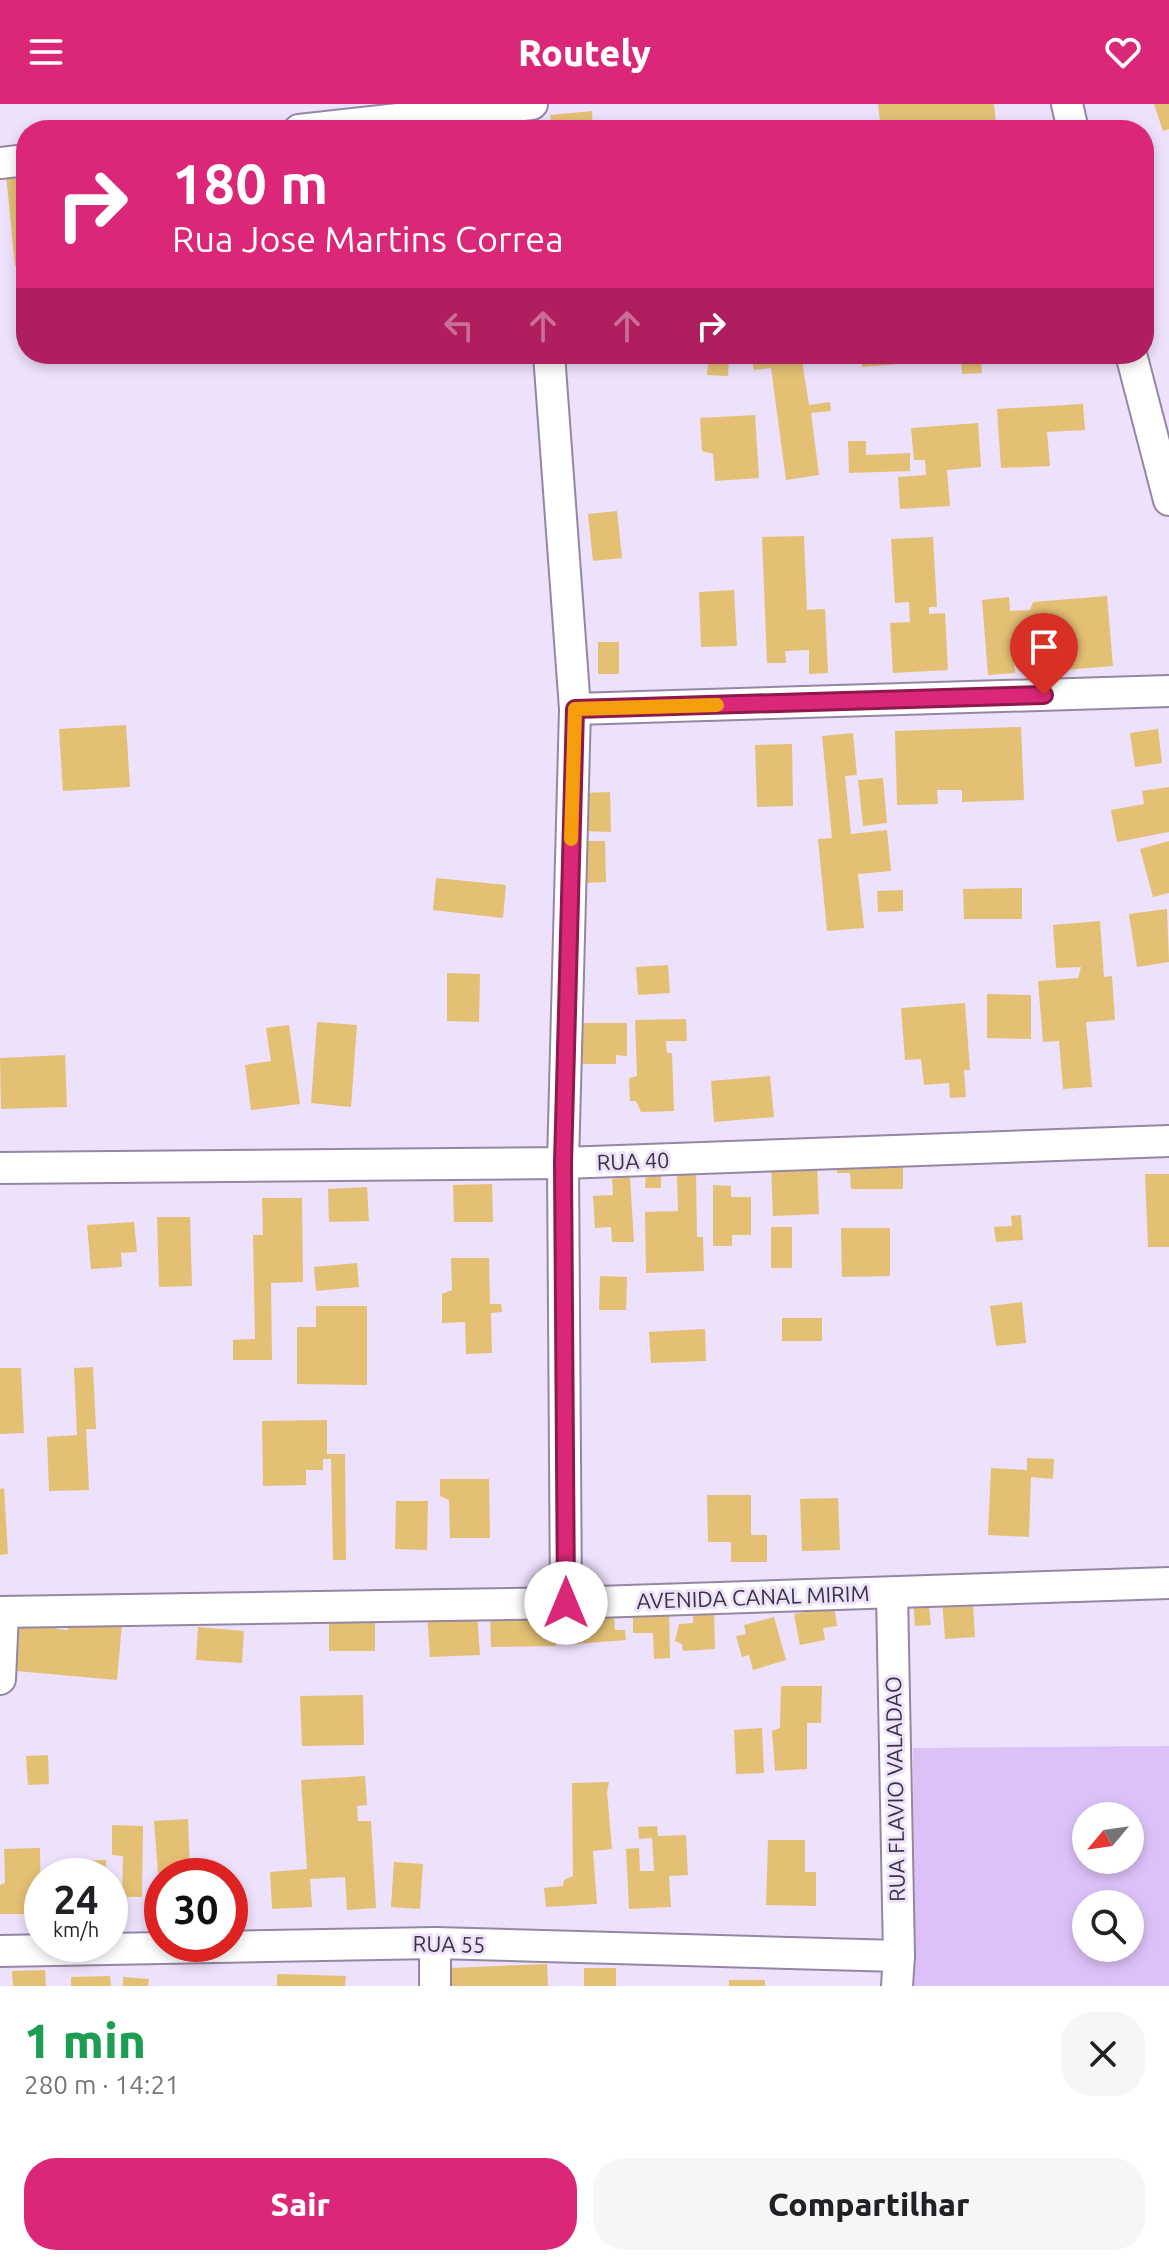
<!DOCTYPE html>
<html lang="pt">
<head>
<meta charset="utf-8">
<style>
  body { margin:0; font-family:Ubuntu,sans-serif; background:#f6f6f6; color:#202124; height:100vh; display:flex; flex-direction:column; font-size:30px; white-space:nowrap }
  * { box-sizing:border-box; margin:0 }
  p { font-size:26px; color:#757577 }
  .icon { flex:none; width:44px; height:44px; fill:none; stroke:currentColor; stroke-width:2; stroke-linecap:round; stroke-linejoin:round }
  .map { position:relative; height:1882px; overflow:hidden }
  .details { display:flex; flex-direction:column; background:#fff; flex:1 }
  .details>* { flex:none }
  .top-card { position:absolute; left:16px; top:16px; width:1138px; height:244px; border-radius:32px; box-shadow:0 4px 12px #0003; background:#db2777; color:#fff; overflow:hidden }
  .needle { width:52px; rotate:241deg }
  .tools { position:absolute; left:1072px; top:1698px; display:grid; gap:16px }
  .tools a { display:grid; place-items:center; width:72px; height:72px; border-radius:50%; background:#fff; box-shadow:0 4px 12px #0003; font-size:40px }
  .speed { position:absolute; left:24px; top:1754px; display:flex; gap:16px; font-size:40px; font-weight:700; text-align:center }
  .speed>* { display:grid; place-content:center; width:104px; height:104px; border-radius:50%; background:#fff; box-shadow:0 4px 12px #0003; line-height:1 }
  .speed small { font-size:20px; font-weight:400 }
  .speed .limit { border:12px solid #d22; background:#fff; color:#111 }
  .pin { position:absolute; display:grid; place-items:center; width:68px; height:68px; color:#fff; margin:-82px -34px; border-radius:50% 50% 50% 0; rotate:-45deg; box-shadow:0 0 8px #0007 }
  .pin .icon { rotate:45deg }
  .me { position:absolute; width:88px; margin:-44px; rotate:0deg; stroke-linejoin:round; filter:drop-shadow(0 0 6px #0008) }
  .turn { display:flex; align-items:center; gap:28px; height:168px; padding:0 24px; font-size:36px }
  .turn .icon { width:104px; height:104px; stroke-width:2.5 }
  .turn b { display:block; font-size:56px; line-height:68px }
  .lanes { display:flex; align-items:center; height:76px; padding:0 24px; background:#0003; justify-content:center; gap:40px; direction:ltr }
  .lanes .off { opacity:.35 }
  .round { display:grid; place-items:center; flex:none; width:84px; height:84px; border-radius:32px; background:#f6f6f6 }
  .summary { display:flex; align-items:center; justify-content:space-between; height:136px; padding:0 24px }
  h1 { font-size:48px; font-weight:800; line-height:60px; color:#1e9e55 }
  .button { display:flex; gap:16px; margin-top:auto; padding:16px 24px }
  .button a { flex:1; height:92px; border-radius:32px; background:#db2777; color:#fff; font-size:32px; font-weight:800; line-height:92px; text-align:center }
  .button a+a { background:#f6f6f6; color:#202124 }
  header { display:flex; justify-content:space-between; align-items:center; height:104px; padding:0 24px; background:#db2777; color:#fff; font-size:36px; font-weight:800 }
  .map>svg:first-child { display:block }
  .green { fill:#dbc1f8; fill-rule:evenodd }
  .building { fill:#e4c074 }
  .lines { fill:none; stroke-linecap:round; stroke-linejoin:round }
  .minor-casing { stroke:#9587a4; stroke-width:34 }
  .minor { stroke:#fff; stroke-width:30 }
  .route-casing { stroke:#8e194d; stroke-width:20 }
  .route { stroke:#db2777; stroke-width:14 }
  .slow { stroke:#f59e0b; stroke-width:14 }
  .labels { text-anchor:middle; stroke-width:6; stroke-linejoin:round; paint-order:stroke }
  .street-label { font-size:22px; fill:#393440; stroke:#ede1fb }
</style>
</head>
<body>
<header><svg class="icon" aria-label="menu" viewBox="0 0 24 24"><path d="M4 6h16M4 12h16M4 18h16"/></svg>Routely<svg class="icon" aria-label="heart" viewBox="0 0 24 24"><path d="M12 20l-8-8c-3-5 5-10 8-4 3-6 11-1 8 4z"/></svg></header>
<div class="map">
<svg width="1169" height="1882" viewBox="0 0 1169 1882">
  <rect width="100%" height="100%" fill="#ede1fb"/>
  <path class="green" d="M 1169,1642 L 1169,1882 L 914,1882 L 913,1644 ZM 1086,1712 L 1130,1712 L 1130,1756 L 1086,1756 ZM 1086,1800 L 1130,1800 L 1130,1844 L 1086,1844 Z"/>
  <g class="building">
    <path d="M 878,0 L 994,0 L 996,19 L 954,24 L 954,26 L 881,26 Z"/>
    <path d="M 1154,0 L 1169,0 L 1169,25 L 1163,27 Z"/>
    <path d="M 592,7 L 593,26 L 552,26 L 550,11 Z"/>
    <path d="M 611,18 L 611,26 L 594,26 Z"/>
    <path d="M 26,67 L 26,161 L 15,162 L 6,70 Z"/>
    <path d="M 709,250 L 729,250 L 728,272 L 707,271 Z"/>
    <path d="M 751,250 L 801,250 L 809,301 L 830,298 L 831,307 L 811,309 L 819,371 L 786,376 L 771,264 L 754,266 Z"/>
    <path d="M 861,250 L 980,250 L 982,269 L 962,270 L 961,255 L 862,263 Z"/>
    <path d="M 1083,300 L 1085,326 L 1047,328 L 1050,362 L 1001,364 L 997,305 Z"/>
    <path d="M 755,311 L 759,374 L 715,377 L 713,350 L 702,347 L 700,314 Z"/>
    <path d="M 978,319 L 981,363 L 947,366 L 950,402 L 900,405 L 898,373 L 926,371 L 925,356 L 914,356 L 911,324 Z"/>
    <path d="M 848,337 L 866,337 L 866,351 L 910,349 L 910,367 L 849,369 Z"/>
    <path d="M 617,407 L 622,454 L 593,457 L 588,410 Z"/>
    <path d="M 804,432 L 807,506 L 825,505 L 828,569 L 809,570 L 809,546 L 785,547 L 786,559 L 767,559 L 762,433 Z"/>
    <path d="M 933,433 L 937,503 L 929,503 L 929,510 L 945,509 L 948,566 L 893,569 L 890,519 L 910,518 L 909,498 L 895,499 L 891,435 Z"/>
    <path d="M 734,486 L 737,542 L 701,543 L 699,488 Z"/>
    <path d="M 1107,492 L 1113,562 L 1029,569 L 1026,531 L 1012,532 L 1015,569 L 988,571 L 982,496 L 1009,493 L 1010,507 L 1030,506 L 1033,498 Z"/>
    <rect x="598" y="538" width="21" height="32"/>
    <path d="M 126,621 L 130,683 L 63,687 L 59,625 Z"/>
    <path d="M 1021,623 L 1024,696 L 962,698 L 962,686 L 937,686 L 938,700 L 897,701 L 895,627 Z"/>
    <path d="M 1158,625 L 1162,659 L 1135,663 L 1130,629 Z"/>
    <path d="M 853,629 L 857,671 L 845,672 L 851,730 L 887,726 L 891,767 L 858,770 L 864,824 L 827,827 L 818,735 L 832,734 L 822,632 Z"/>
    <path d="M 792,640 L 793,702 L 757,703 L 755,641 Z"/>
    <path d="M 883,674 L 887,719 L 863,722 L 858,676 Z"/>
    <path d="M 1169,683 L 1169,728 L 1117,738 L 1111,706 L 1144,700 L 1142,687 Z"/>
    <path d="M 610,688 L 611,728 L 581,727 L 581,689 Z"/>
    <path d="M 584,737 L 605,737 L 606,778 L 585,779 Z"/>
    <path d="M 1169,737 L 1169,789 L 1153,793 L 1140,745 Z"/>
    <path d="M 436,774 L 506,781 L 503,814 L 433,806 Z"/>
    <path d="M 1022,784 L 1022,815 L 964,815 L 963,785 Z"/>
    <path d="M 903,786 L 903,807 L 878,808 L 877,787 Z"/>
    <path d="M 1167,805 L 1169,858 L 1137,863 L 1129,810 Z"/>
    <path d="M 1100,817 L 1104,873 L 1112,872 L 1115,916 L 1086,918 L 1092,983 L 1063,985 L 1059,937 L 1043,938 L 1038,877 L 1078,874 L 1081,863 L 1056,864 L 1053,821 Z"/>
    <path d="M 668,861 L 670,889 L 638,891 L 636,863 Z"/>
    <path d="M 447,869 L 480,870 L 479,918 L 447,917 Z"/>
    <path d="M 987,890 L 1031,891 L 1031,935 L 987,934 Z"/>
    <path d="M 965,899 L 970,966 L 964,966 L 966,993 L 950,994 L 949,979 L 924,981 L 921,955 L 905,956 L 901,904 Z"/>
    <path d="M 686,915 L 687,937 L 666,937 L 667,949 L 672,949 L 674,1007 L 641,1008 L 636,997 L 630,997 L 629,974 L 637,972 L 635,916 Z"/>
    <path d="M 317,918 L 357,921 L 351,1003 L 311,999 Z"/>
    <path d="M 571,919 L 627,919 L 627,952 L 616,951 L 616,960 L 571,960 Z"/>
    <path d="M 289,921 L 300,1000 L 251,1006 L 245,961 L 271,957 L 266,924 Z"/>
    <path d="M 65,951 L 67,1003 L 1,1005 L 0,954 Z"/>
    <path d="M 770,972 L 774,1013 L 714,1018 L 711,977 Z"/>
    <path d="M 837,1057 L 903,1057 L 903,1085 L 851,1085 L 850,1069 L 837,1069 Z"/>
    <path d="M 817,1059 L 819,1110 L 773,1112 L 771,1061 Z"/>
    <path d="M 646,1070 L 661,1070 L 661,1084 L 645,1084 Z"/>
    <path d="M 677,1070 L 696,1070 L 697,1133 L 703,1133 L 704,1167 L 646,1169 L 645,1108 L 678,1107 Z"/>
    <path d="M 1145,1070 L 1169,1070 L 1169,1143 L 1148,1143 Z"/>
    <path d="M 630,1073 L 634,1138 L 612,1138 L 611,1123 L 595,1124 L 593,1092 L 613,1091 L 612,1075 Z"/>
    <path d="M 492,1080 L 493,1118 L 454,1118 L 453,1081 Z"/>
    <path d="M 713,1081 L 731,1082 L 731,1093 L 751,1093 L 751,1131 L 732,1131 L 732,1142 L 713,1142 Z"/>
    <path d="M 367,1083 L 369,1117 L 329,1118 L 328,1085 Z"/>
    <path d="M 262,1094 L 302,1094 L 303,1178 L 271,1179 L 272,1256 L 233,1256 L 233,1236 L 255,1235 L 253,1131 L 263,1131 Z"/>
    <path d="M 1021,1111 L 1023,1136 L 996,1138 L 994,1123 L 1012,1122 L 1011,1112 Z"/>
    <path d="M 157,1113 L 190,1113 L 192,1182 L 159,1183 Z"/>
    <path d="M 134,1118 L 137,1148 L 121,1149 L 122,1163 L 91,1165 L 87,1121 Z"/>
    <rect x="771" y="1123" width="21" height="41"/>
    <path d="M 841,1124 L 890,1124 L 890,1172 L 842,1173 Z"/>
    <path d="M 451,1154 L 489,1154 L 490,1200 L 501,1200 L 502,1208 L 491,1209 L 492,1249 L 466,1250 L 465,1218 L 442,1219 L 442,1190 L 452,1186 Z"/>
    <path d="M 357,1159 L 359,1183 L 316,1187 L 314,1163 Z"/>
    <path d="M 600,1172 L 627,1173 L 626,1206 L 599,1206 Z"/>
    <path d="M 1022,1198 L 1026,1239 L 996,1242 L 990,1202 Z"/>
    <path d="M 316,1202 L 367,1202 L 367,1281 L 297,1280 L 297,1223 L 316,1223 Z"/>
    <rect x="782" y="1214" width="40" height="23"/>
    <path d="M 705,1225 L 706,1257 L 651,1259 L 649,1228 Z"/>
    <path d="M 93,1263 L 96,1325 L 86,1325 L 89,1386 L 49,1387 L 47,1333 L 77,1331 L 74,1264 Z"/>
    <path d="M 0,1264 L 21,1264 L 24,1329 L 0,1330 Z"/>
    <path d="M 327,1316 L 327,1350 L 345,1350 L 346,1456 L 333,1456 L 331,1355 L 323,1355 L 323,1366 L 306,1366 L 306,1381 L 263,1382 L 262,1317 Z"/>
    <path d="M 1027,1354 L 1054,1355 L 1053,1375 L 1031,1373 L 1029,1433 L 988,1431 L 991,1364 L 1027,1366 Z"/>
    <path d="M 440,1375 L 489,1375 L 490,1434 L 450,1434 L 449,1396 L 440,1392 Z"/>
    <path d="M 4,1384 L 8,1450 L 0,1451 L 0,1385 Z"/>
    <path d="M 707,1391 L 751,1391 L 751,1431 L 767,1431 L 767,1458 L 731,1458 L 731,1438 L 708,1438 Z"/>
    <path d="M 838,1394 L 840,1446 L 802,1447 L 800,1395 Z"/>
    <path d="M 396,1397 L 428,1397 L 427,1446 L 395,1445 Z"/>
    <path d="M 928,1494 L 931,1521 L 915,1522 L 913,1495 Z"/>
    <path d="M 956,1494 L 956,1501 L 973,1500 L 975,1533 L 945,1535 L 942,1495 Z"/>
    <path d="M 834,1502 L 837,1522 L 823,1524 L 825,1536 L 800,1541 L 794,1510 Z"/>
    <path d="M 669,1503 L 670,1554 L 654,1555 L 653,1529 L 633,1529 L 633,1512 L 656,1512 L 655,1504 Z"/>
    <path d="M 714,1506 L 715,1545 L 683,1547 L 682,1540 L 675,1537 L 679,1520 L 693,1519 L 693,1507 Z"/>
    <path d="M 477,1508 L 480,1551 L 430,1553 L 427,1511 Z"/>
    <rect x="329" y="1510" width="46" height="37"/>
    <path d="M 556,1510 L 556,1542 L 491,1543 L 490,1511 Z"/>
    <path d="M 20,1512 L 57,1516 L 57,1525 L 68,1526 L 69,1515 L 122,1520 L 117,1576 L 16,1567 Z"/>
    <path d="M 614,1513 L 615,1526 L 625,1526 L 626,1536 L 574,1540 L 573,1516 Z"/>
    <path d="M 774,1513 L 786,1556 L 753,1566 L 749,1551 L 742,1553 L 736,1532 L 746,1530 L 744,1521 Z"/>
    <path d="M 198,1523 L 244,1527 L 242,1559 L 196,1556 Z"/>
    <path d="M 781,1582 L 822,1582 L 821,1619 L 807,1619 L 807,1665 L 775,1667 L 772,1627 L 780,1624 Z"/>
    <path d="M 363,1591 L 364,1641 L 302,1642 L 300,1592 Z"/>
    <path d="M 762,1624 L 764,1669 L 736,1670 L 734,1626 Z"/>
    <path d="M 48,1651 L 49,1680 L 28,1681 L 26,1652 Z"/>
    <path d="M 365,1672 L 367,1701 L 357,1702 L 358,1717 L 371,1717 L 376,1804 L 347,1806 L 345,1773 L 310,1775 L 312,1803 L 272,1805 L 270,1768 L 307,1765 L 301,1676 Z"/>
    <path d="M 609,1678 L 607,1688 L 612,1745 L 593,1747 L 597,1800 L 546,1803 L 544,1784 L 563,1782 L 564,1776 L 573,1772 L 572,1679 Z"/>
    <path d="M 188,1715 L 190,1767 L 158,1769 L 154,1717 Z"/>
    <path d="M 112,1721 L 143,1722 L 142,1793 L 122,1793 L 123,1752 L 112,1751 Z"/>
    <path d="M 657,1722 L 658,1732 L 686,1731 L 688,1771 L 669,1772 L 671,1803 L 629,1805 L 626,1745 L 639,1744 L 640,1767 L 654,1767 L 652,1734 L 639,1735 L 638,1723 Z"/>
    <path d="M 768,1736 L 805,1736 L 805,1768 L 816,1768 L 816,1802 L 766,1801 Z"/>
    <path d="M 40,1744 L 41,1810 L 0,1810 L 0,1781 L 5,1779 L 4,1745 Z"/>
    <path d="M 106,1756 L 106,1772 L 70,1772 L 69,1757 Z"/>
    <path d="M 394,1758 L 423,1760 L 420,1805 L 391,1803 Z"/>
    <path d="M 547,1860 L 548,1882 L 450,1882 L 450,1864 Z"/>
    <rect x="584" y="1864" width="32" height="18"/>
    <path d="M 45,1866 L 46,1882 L 13,1882 L 12,1867 Z"/>
    <path d="M 277,1870 L 346,1872 L 345,1882 L 277,1882 Z"/>
    <path d="M 110,1872 L 111,1882 L 71,1882 L 71,1873 Z"/>
    <path d="M 123,1873 L 149,1875 L 148,1882 L 123,1882 Z"/>
    <rect x="729" y="1876" width="36" height="6"/>
  </g>
  <g class="lines">
    <defs>
      <g id="minor">
        <path d="M 1067,0 L 1073,26"/>
        <path d="M 299,26 L 532,0"/>
        <path d="M 0,59 L 26,56"/>
        <path d="M 549,250 L 575,605 L 563,1059 L 566,1499"/>
        <path d="M 1131,250 L 1169,396"/>
        <path d="M 575,605 L 1169,587"/>
        <path d="M 0,1064 L 563,1059 L 1169,1037"/>
        <path d="M 892,1489 L 899,1852 L 897,1882"/>
        <path d="M 0,1508 L 566,1499 L 1169,1479"/>
        <path d="M 0,1575 L 3,1508"/>
        <path d="M 0,1847 L 435,1839 L 899,1852"/>
        <path d="M 435,1882 L 435,1839"/>
      </g>
    </defs>
    <use href="#minor" class="minor-casing"/>
    <use href="#minor" class="minor"/>
  </g>
  <g class="lines">
    <defs>
      <path id="route" d="M 566,1499 L 563,1059 L 575,605 L 1044,591"/>
    </defs>
    <use href="#route" class="route-casing"/>
    <use href="#route" class="route"/>
    <path class="slow" d="M 571,735 L 575,605 L 717,601"/>
  </g>
  <g class="labels">
    <g class="street-label">
      <text transform="translate(633 1057) rotate(-2)" y="8">RUA 40</text>
      <text transform="translate(753 1493) rotate(-2)" y="8">AVENIDA CANAL MIRIM</text>
      <text transform="translate(895 1685) rotate(-91)" y="8">RUA FLAVIO VALADAO</text>
      <text transform="translate(449 1840) rotate(1)" y="8">RUA 55</text>
    </g>
  </g>
</svg>
<div class="tools">
<a><svg class="needle" viewBox="-14 -14 28 28"><path d="M0-13l5 13h-10z" fill="#e53935"/><path d="M0 13l5-13h-10z" fill="#757577"/></svg></a>
<a><svg class="icon" aria-label="search" viewBox="0 0 24 24"><circle cx="10" cy="10" r="6"/><path d="M15 15l6 6"/></svg></a>
</div>
<div class="speed"><div>24<small>km/h</small></div><div class="limit">30</div></div>
<div class="pin" style="left:1044px;top:591px;background:#d93025"><svg class="icon" aria-label="arrive" viewBox="0 0 24 24"><path d="M6 21V4h12l-3 4 3 4H6"/></svg></div>
<svg class="me" style="left:566px;top:1499px" viewBox="-20 -20 40 40"><circle r="19" fill="#fff"/><path d="M0-13L10 11 0 6-10 11z" fill="#db2777"/></svg>
<div class="top-card">
<div class="turn"><svg class="icon" aria-label="right" viewBox="0 0 24 24"><path d="M7 20v-9h11M14 6l5 5-5 5"/></svg><div><b>180 m</b>Rua Jose Martins Correa</div></div>
<div class="lanes"><svg class="icon off" aria-label="left" viewBox="0 0 24 24"><path d="M17 20v-9H6M10 6l-5 5 5 5"/></svg><svg class="icon off" aria-label="ahead" viewBox="0 0 24 24"><path d="M12 20V5M6 11l6-6 6 6"/></svg><svg class="icon off" aria-label="ahead" viewBox="0 0 24 24"><path d="M12 20V5M6 11l6-6 6 6"/></svg><svg class="icon" aria-label="right" viewBox="0 0 24 24"><path d="M7 20v-9h11M14 6l5 5-5 5"/></svg></div>
</div>
</div>
<section class="details">
<div class="summary"><div><h1>1 min</h1><p>280 m · 14:21</p></div><a class="round"><svg class="icon" aria-label="close" viewBox="0 0 24 24"><path d="M6 6l12 12M18 6L6 18"/></svg></a></div>
<div class="button"><a>Sair</a><a>Compartilhar</a></div>
</section>
</body>
</html>
